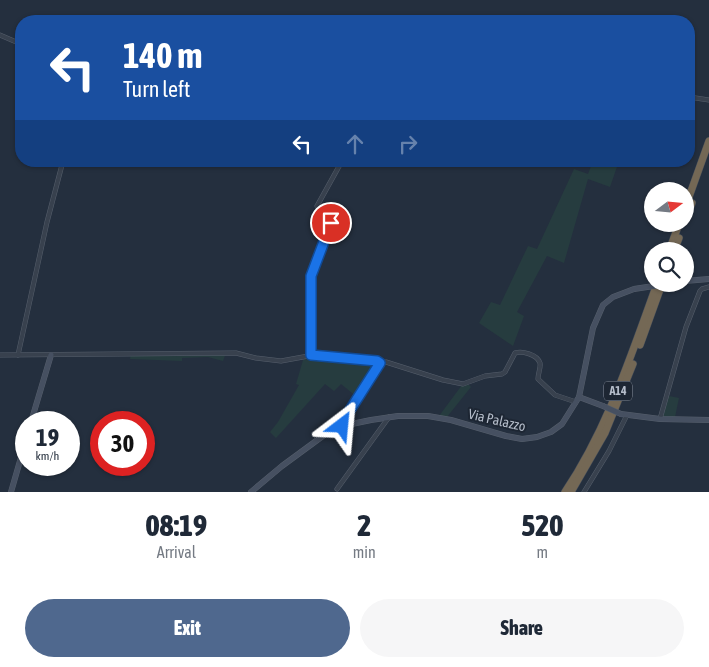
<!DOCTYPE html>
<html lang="en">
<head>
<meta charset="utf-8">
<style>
  body { margin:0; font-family:"Asap Condensed",sans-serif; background:#f6f6f7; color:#1f2937; height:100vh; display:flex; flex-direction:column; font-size:19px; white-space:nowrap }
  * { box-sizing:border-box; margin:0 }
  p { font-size:16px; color:#747a83 }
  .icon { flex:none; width:28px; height:28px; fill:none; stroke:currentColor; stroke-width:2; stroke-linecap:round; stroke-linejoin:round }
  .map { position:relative; height:492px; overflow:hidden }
  .details { display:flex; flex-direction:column; background:#fff; flex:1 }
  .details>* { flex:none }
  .guide { position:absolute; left:15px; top:15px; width:680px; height:152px; border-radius:20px; box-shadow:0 1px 4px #0004; background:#1a4fa0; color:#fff; overflow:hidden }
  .needle { width:32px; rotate:74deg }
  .fabs { position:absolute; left:644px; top:182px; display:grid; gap:10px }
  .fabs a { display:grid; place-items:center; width:50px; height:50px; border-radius:50%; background:#fff; box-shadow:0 1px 4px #0004; font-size:25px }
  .speed { position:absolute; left:15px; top:411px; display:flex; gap:10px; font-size:25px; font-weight:700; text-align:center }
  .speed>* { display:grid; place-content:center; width:65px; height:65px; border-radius:50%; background:#fff; box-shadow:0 1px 4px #0004; line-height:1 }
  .speed small { font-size:12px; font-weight:400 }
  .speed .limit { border:8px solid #d22; background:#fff; color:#111 }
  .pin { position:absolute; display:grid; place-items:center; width:42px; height:42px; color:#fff; margin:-21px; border:2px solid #fff; border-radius:50%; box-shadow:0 1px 5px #0007 }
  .me { position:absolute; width:55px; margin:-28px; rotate:29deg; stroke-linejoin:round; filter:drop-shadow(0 0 4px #0008) }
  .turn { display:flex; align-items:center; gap:18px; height:105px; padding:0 25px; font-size:22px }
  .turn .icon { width:65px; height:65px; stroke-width:2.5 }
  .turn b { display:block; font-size:35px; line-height:42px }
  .lanes { display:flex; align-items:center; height:48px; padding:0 25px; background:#0003; justify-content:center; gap:25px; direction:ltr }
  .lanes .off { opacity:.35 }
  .eta { display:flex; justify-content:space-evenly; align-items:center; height:85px; text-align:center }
  .eta b { font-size:30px; font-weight:800; line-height:35px }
  .action { display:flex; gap:10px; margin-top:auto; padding:10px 25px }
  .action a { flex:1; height:58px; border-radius:30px; background:#4f688e; color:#fff; font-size:20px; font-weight:800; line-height:58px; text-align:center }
  .action a+a { background:#f6f6f7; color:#1f2937 }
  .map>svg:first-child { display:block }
  .green { fill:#263c3f }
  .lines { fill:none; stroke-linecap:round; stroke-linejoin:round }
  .street-casing { stroke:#565f6c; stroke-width:5 }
  .secondary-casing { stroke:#565f6c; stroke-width:6 }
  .highway-casing { stroke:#434c59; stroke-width:8 }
  .street { stroke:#38414e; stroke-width:4 }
  .secondary { stroke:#465061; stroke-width:5 }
  .highway { stroke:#746855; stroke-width:7 }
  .secondary-bridge-casing { stroke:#565f6c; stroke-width:6; stroke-linecap:butt }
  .secondary-bridge { stroke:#465061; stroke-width:5 }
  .route-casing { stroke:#114b97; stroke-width:12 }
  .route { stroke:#1a73e8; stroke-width:9 }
  .labels { text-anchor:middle; stroke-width:4; stroke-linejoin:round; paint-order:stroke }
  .shield { fill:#1d2633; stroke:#878f9c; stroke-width:1 }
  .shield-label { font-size:12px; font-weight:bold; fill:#b4bcc9 }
  .street-label { font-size:14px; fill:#b4bcc9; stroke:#1d2633 }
</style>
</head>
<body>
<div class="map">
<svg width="709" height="492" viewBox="0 0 709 492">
  <rect width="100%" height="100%" fill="#242f3e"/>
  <g class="green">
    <path d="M 593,161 L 619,161 L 610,187 L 588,179 L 564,263 L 547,256 L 517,312 L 524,316 L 513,346 L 479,323 L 491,302 L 500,305 L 528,246 L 537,249 L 574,169 L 588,174 Z"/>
    <path d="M 226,353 L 223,361 L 208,357 L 182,358 L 182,361 L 130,359 L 131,354 Z"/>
    <path d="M 313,357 L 377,363 L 379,365 L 357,397 L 341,384 L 334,391 L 325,384 L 276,438 L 270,432 L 278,422 L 299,385 L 296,384 L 303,360 Z"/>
    <path d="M 462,385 L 469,385 L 471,387 L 447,417 L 439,416 Z"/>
    <path d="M 669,396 L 679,398 L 675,417 L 663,416 Z"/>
  </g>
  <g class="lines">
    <defs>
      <g id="street">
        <path d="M 0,35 L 21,44"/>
        <path d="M 689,97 L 709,100"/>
        <path d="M 0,355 L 236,353 L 256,358 L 281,361 L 314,355 L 377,361 L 380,363 L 380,366 L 343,421 L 342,426"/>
        <path d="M 18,355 L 47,222 L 63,161"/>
        <path d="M 311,355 L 311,276 L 331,223 L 330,218 L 322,213 L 317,206 L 342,161"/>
        <path d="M 380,363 L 386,362 L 443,380 L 463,384 L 485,376 L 502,374 L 505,372 L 515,353 C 522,351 537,354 540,363 C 541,368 538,373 538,379 L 555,395 L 576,402"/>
        <path d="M 660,419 L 686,327 L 700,291 L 702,289 L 709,287"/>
        <path d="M 337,489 L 389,417"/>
        <path d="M 584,492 L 609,451 L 627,415"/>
      </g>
      <g id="secondary">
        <path d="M 685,281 L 709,279"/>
        <path d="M 579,397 L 603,406"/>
        <path d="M 621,414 L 660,419 L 709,420"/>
        <path d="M 31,422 L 51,355"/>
        <path d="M 11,492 L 26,440"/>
        <path d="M 251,492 L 282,466 L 331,430 L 342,426 L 371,420 L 398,416 L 428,416 L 451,420 L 506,436 L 522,439 L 537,437 L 551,432 L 562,424 L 579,397 L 593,328 L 603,305 L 613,297 L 634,289"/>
      </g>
      <g id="highway">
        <path d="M 685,208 L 709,141"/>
        <path d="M 685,221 L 692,203"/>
        <path d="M 669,251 L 679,224"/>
        <path d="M 674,251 L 679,238"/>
        <path d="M 640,345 L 662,284"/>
        <path d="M 565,492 C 608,428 631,355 657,284"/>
        <path d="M 571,492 L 605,433 L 633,364"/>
      </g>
    </defs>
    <use href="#street" class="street-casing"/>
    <use href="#secondary" class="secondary-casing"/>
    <use href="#highway" class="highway-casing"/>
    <use href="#street" class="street"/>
    <use href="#secondary" class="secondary"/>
    <use href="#highway" class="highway"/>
    <defs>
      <g id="secondary-bridge">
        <path d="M 634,289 L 667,284"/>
        <path d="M 603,406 L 621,414"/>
      </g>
    </defs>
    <use href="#secondary-bridge" class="secondary-bridge-casing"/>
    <use href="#secondary-bridge" class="secondary-bridge"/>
  </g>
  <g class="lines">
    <defs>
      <path id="route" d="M 331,223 L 311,276 L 311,355 L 377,361 L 380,363 L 343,421 L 342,426"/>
    </defs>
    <use href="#route" class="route-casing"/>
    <use href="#route" class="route"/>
  </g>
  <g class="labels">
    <rect class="shield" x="604" y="381.5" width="28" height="19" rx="4"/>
    <g class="shield-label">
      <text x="618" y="395">A14</text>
    </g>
    <g class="street-label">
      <text transform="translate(497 420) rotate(13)" y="5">Via Palazzo</text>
    </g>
  </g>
</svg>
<div class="fabs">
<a><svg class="needle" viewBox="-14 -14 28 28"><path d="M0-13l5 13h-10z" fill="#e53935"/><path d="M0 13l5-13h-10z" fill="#747a83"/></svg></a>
<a><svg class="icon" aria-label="search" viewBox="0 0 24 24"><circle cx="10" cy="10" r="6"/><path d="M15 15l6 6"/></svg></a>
</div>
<div class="speed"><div>19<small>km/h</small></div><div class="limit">30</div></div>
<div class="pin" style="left:331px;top:223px;background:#d93025"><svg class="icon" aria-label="arrive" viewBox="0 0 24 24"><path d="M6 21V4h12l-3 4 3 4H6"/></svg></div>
<svg class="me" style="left:342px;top:426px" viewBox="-20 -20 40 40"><path d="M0-17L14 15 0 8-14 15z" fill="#1a73e8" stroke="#fff" stroke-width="4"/></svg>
<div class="guide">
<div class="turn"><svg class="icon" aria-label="left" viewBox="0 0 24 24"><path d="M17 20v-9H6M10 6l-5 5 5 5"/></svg><div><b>140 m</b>Turn left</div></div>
<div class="lanes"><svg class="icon" aria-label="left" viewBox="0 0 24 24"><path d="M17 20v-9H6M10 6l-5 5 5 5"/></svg><svg class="icon off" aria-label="ahead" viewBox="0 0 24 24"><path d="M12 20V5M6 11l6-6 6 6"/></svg><svg class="icon off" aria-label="right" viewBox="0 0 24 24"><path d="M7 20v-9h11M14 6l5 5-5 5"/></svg></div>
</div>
</div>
<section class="details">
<div class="eta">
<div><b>08:19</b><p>Arrival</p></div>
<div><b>2</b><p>min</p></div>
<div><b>520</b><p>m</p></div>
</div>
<div class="action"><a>Exit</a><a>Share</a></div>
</section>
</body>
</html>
